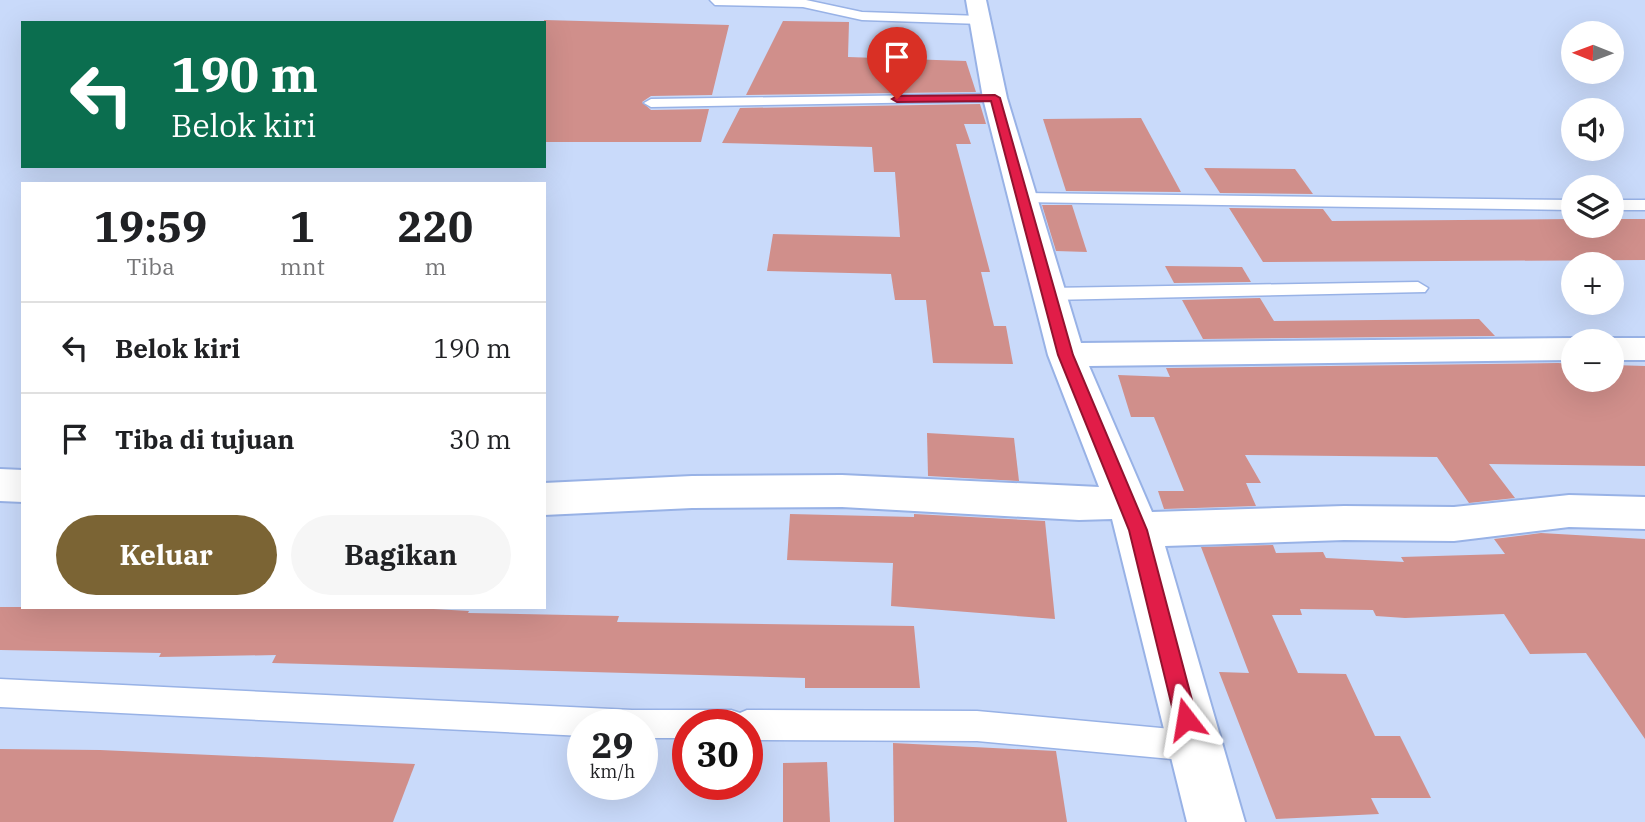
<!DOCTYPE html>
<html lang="id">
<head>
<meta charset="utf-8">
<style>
  body { margin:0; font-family:"IBM Plex Serif",serif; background:#f6f6f6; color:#202124; height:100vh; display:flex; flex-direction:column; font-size:26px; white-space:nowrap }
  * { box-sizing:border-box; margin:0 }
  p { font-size:23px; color:#757577 }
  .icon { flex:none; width:38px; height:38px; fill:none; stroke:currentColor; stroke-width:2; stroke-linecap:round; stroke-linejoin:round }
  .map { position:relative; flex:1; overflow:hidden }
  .side { position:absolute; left:21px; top:182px; width:525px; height:427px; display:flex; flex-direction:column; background:#fff; border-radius:0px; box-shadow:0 7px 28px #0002 }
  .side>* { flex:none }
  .hud { position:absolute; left:21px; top:21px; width:525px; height:147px; border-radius:0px; box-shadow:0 7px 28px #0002; background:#0b6e4f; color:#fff; overflow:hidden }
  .needle { width:46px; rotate:271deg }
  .fabs { position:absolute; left:1561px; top:21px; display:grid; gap:14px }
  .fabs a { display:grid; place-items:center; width:63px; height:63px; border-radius:50%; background:#fff; box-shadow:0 7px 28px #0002; font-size:35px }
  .speed { position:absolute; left:567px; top:709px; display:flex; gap:14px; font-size:35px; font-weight:700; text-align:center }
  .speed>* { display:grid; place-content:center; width:91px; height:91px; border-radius:50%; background:#fff; box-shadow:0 7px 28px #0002; line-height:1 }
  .speed small { font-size:18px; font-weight:400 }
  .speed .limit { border:10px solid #d22; background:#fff; color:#111 }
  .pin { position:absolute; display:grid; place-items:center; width:60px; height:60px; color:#fff; margin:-72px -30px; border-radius:50% 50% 50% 0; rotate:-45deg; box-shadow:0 0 7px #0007 }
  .pin .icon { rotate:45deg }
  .me { position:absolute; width:77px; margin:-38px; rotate:346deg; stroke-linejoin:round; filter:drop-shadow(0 0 5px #0008) }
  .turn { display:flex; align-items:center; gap:24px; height:147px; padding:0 35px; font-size:32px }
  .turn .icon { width:91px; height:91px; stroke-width:2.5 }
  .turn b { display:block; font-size:49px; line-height:60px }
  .eta { display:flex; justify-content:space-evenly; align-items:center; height:119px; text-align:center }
  .eta b { font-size:42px; font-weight:700; line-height:49px }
  .action { display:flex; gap:14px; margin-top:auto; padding:14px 35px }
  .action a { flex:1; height:80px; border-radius:42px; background:#7b6434; color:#fff; font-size:28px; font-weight:700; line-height:80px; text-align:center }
  .action a+a { background:#f6f6f6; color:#202124 }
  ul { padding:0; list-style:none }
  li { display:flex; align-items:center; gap:21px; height:91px; padding:0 35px; border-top:2px solid #e0e0e0 }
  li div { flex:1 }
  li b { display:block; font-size:26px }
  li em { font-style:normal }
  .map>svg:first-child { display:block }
  .building { fill:#d08f8b }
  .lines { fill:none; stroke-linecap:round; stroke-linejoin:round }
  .service-casing { stroke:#98b2e6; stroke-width:3 }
  .minor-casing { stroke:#98b2e6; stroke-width:4 }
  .service { fill:#fff; fill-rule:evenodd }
  .minor { fill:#fff; fill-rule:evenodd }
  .route { fill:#e11d48; stroke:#92132f; stroke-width:2 }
</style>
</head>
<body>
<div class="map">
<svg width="1645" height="822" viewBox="0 0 1645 822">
  <rect width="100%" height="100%" fill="#c9dafa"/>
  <g class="building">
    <path d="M 544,20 L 729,25 L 712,95 L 651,96 L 642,102 L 651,110 L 709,109 L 701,142 L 544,142 Z"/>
    <path d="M 783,21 L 849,22 L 848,57 L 966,61 L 976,92 L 746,95 Z"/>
    <path d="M 980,104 L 986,124 L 964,124 L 971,144 L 956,144 L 990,272 L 981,272 L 994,326 L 1006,326 L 1013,364 L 933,363 L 926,300 L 895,300 L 891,274 L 767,271 L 773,234 L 900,237 L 895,172 L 874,172 L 872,147 L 722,143 L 740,108 Z"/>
    <path d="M 1141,118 L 1181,192 L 1066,191 L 1043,119 Z"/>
    <path d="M 1204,168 L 1295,169 L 1313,194 L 1220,193 Z"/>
    <path d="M 1042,205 L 1072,205 L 1087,252 L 1056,251 Z"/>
    <path d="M 1229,208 L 1323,209 L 1332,221 L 1573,219 L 1573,226 L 1612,226 L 1612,219 L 1645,219 L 1645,260 L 1263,262 Z"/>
    <path d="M 1165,266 L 1242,267 L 1251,282 L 1174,283 Z"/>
    <path d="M 1260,298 L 1274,321 L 1479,319 L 1495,336 L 1203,339 L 1182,300 Z"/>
    <path d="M 1558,363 L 1573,364 L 1573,380 L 1612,380 L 1612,365 L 1645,366 L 1645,466 L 1489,464 L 1515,498 L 1469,503 L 1437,457 L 1245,455 L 1261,483 L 1246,483 L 1256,506 L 1164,509 L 1158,491 L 1184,491 L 1154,417 L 1131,417 L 1118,375 L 1170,377 L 1166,368 Z"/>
    <path d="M 927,433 L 1014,438 L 1019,481 L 928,476 Z"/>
    <path d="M 790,514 L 914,517 L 914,514 L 1045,521 L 1055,619 L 891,606 L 893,563 L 787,560 Z"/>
    <path d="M 1541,533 L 1645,539 L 1645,739 L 1586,653 L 1530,654 L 1504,614 L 1405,618 L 1376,616 L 1373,610 L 1300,609 L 1302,615 L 1272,615 L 1298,673 L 1346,674 L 1375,736 L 1400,736 L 1431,798 L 1371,798 L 1379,814 L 1276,819 L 1219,672 L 1249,673 L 1201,547 L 1273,545 L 1276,553 L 1323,552 L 1326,558 L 1404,562 L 1401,557 L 1505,554 L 1494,539 Z"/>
    <path d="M 0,607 L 398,607 L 469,611 L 468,613 L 619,616 L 617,622 L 914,626 L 920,688 L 805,688 L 805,678 L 272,663 L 276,655 L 159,657 L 161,653 L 0,650 Z"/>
    <path d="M 893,743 L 1056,751 L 1067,822 L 894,822 Z"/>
    <path d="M 0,749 L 100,750 L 415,764 L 393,822 L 0,822 Z"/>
    <path d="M 827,762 L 830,822 L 783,822 L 783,763 Z"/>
  </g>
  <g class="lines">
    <defs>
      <g id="service">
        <path d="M 710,0 L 806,0 L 862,12 L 981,16 L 987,20 L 981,24 L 862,20 L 803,7 L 715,5 Z"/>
        <path d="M 995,94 L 1000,95 L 1000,101 L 651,107 L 644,103 L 651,99 Z"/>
        <path d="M 1024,193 L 1573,200 L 1573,210 L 1018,202 L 1015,198 L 1018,194 Z"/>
        <rect x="1612" y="200" width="33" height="10"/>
        <path d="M 1418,282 L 1428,288 L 1425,292 L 1049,300 L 1039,294 L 1049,288 Z"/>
        <path d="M 0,679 L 632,710 L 731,710 L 740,713 L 747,710 L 977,711 L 1193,731 L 1204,735 L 1209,746 L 1204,757 L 1193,761 L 977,741 L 747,740 L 747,724 L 688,724 L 688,738 L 642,738 L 642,724 L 583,724 L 583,736 L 0,707 Z"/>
      </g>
      <g id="minor">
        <path d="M 966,0 L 986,0 L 1007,98 L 1081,343 L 1573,338 L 1586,341 L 1573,341 L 1573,360 L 1089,366 L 1152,512 L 1344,506 L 1454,507 L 1569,495 L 1645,497 L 1645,529 L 1569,527 L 1454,541 L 1344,540 L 1165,546 L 1245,822 L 1187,822 L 1112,519 L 1079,520 L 842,507 L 692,508 L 544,515 L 544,483 L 692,476 L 842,475 L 1099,487 L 1048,355 L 983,98 Z"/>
        <path d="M 1612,338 L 1645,338 L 1645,360 L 1612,360 L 1612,341 L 1599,341 Z"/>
        <path d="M 0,469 L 23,470 L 23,502 L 0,501 Z"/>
      </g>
    </defs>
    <use href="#service" class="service-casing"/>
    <use href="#minor" class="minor-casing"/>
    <use href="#service" class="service"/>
    <use href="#minor" class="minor"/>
  </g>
  <path class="route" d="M 995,95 L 1000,98 L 1073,355 L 1147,530 L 1197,719 L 1194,726 L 1186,729 L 1179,726 L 1175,719 L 1129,530 L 1058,355 L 991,101 L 897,102 L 892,99 L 897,96 Z"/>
</svg>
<div class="fabs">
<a><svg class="needle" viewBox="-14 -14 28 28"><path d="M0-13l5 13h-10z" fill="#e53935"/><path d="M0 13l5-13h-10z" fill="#757577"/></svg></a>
<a><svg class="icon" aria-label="sound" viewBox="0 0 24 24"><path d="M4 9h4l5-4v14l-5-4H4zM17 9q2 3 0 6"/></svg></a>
<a><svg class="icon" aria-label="layers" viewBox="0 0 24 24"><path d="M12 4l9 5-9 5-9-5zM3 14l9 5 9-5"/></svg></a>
<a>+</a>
<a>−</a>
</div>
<div class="speed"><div>29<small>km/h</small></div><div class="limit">30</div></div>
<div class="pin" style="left:897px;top:99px;background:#d93025"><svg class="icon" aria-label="arrive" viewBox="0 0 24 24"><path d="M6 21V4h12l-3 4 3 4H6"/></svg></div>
<svg class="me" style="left:1186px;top:719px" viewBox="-20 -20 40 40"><path d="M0-17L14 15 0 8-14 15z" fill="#e11d48" stroke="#fff" stroke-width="4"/></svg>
<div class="hud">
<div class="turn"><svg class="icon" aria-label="left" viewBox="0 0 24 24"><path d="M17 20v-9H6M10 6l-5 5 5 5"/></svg><div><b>190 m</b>Belok kiri</div></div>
</div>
<section class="side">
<div class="eta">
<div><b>19:59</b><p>Tiba</p></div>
<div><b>1</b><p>mnt</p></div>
<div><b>220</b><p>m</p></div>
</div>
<ul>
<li><svg class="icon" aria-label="left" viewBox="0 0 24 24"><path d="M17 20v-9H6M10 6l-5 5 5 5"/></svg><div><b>Belok kiri</b></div><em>190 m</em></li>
<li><svg class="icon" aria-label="arrive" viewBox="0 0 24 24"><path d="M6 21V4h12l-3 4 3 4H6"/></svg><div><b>Tiba di tujuan</b></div><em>30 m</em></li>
</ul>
<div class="action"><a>Keluar</a><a>Bagikan</a></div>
</section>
</div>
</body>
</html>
